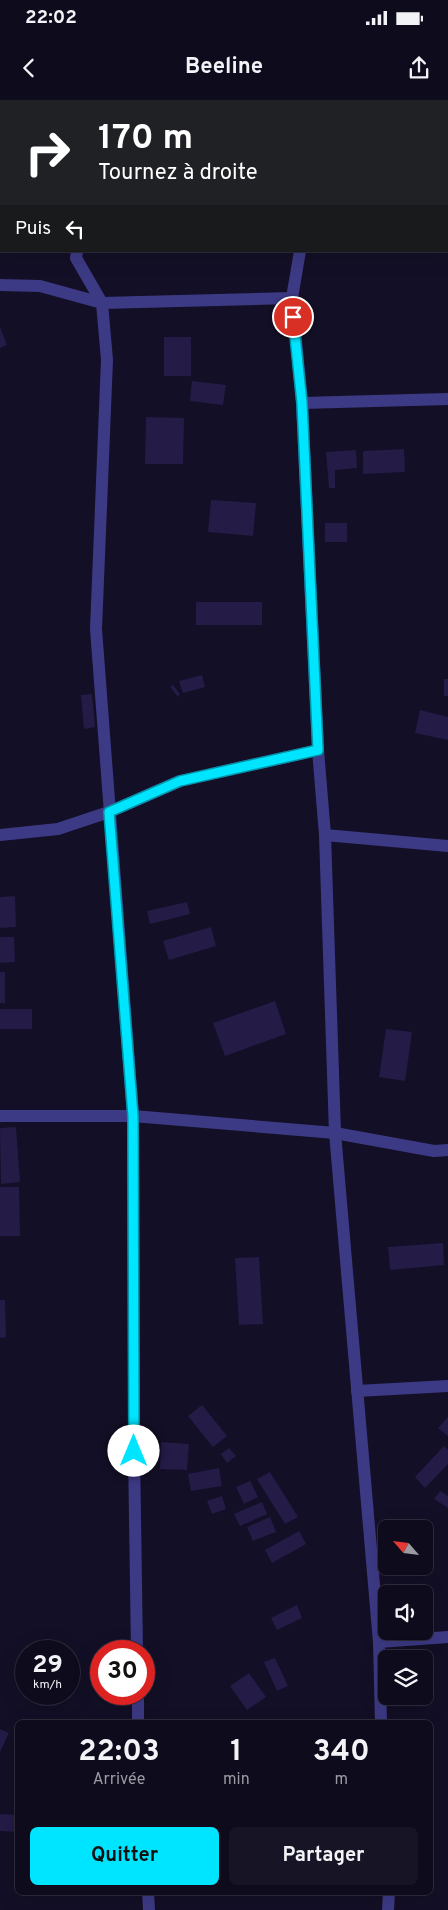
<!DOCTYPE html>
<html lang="fr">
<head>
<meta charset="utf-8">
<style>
  body { margin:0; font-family:Overpass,sans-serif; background:#171425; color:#f1f3f6; height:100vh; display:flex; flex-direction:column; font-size:19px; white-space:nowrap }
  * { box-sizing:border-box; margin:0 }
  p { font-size:16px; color:#9b9ba3 }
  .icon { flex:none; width:28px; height:28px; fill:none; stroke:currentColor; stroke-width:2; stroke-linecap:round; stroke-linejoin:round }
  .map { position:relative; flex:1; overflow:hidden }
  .panel { position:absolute; left:15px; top:1620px; width:418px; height:175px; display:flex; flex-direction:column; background:#0e0b1c; border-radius:8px; box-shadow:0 5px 20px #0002,0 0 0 1px #2e2b3b }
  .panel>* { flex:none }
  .banner { position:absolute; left:0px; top:0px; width:449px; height:152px; box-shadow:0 5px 20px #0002,0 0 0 1px #2e2b3b; background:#202124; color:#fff; overflow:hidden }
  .needle { width:32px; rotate:298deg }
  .tools { position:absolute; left:378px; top:1420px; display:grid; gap:10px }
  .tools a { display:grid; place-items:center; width:55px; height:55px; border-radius:8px; background:#0e0b1c; box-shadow:0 5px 20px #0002,0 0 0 1px #2e2b3b; font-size:25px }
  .speed { position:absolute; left:15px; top:1540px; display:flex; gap:10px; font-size:25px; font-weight:700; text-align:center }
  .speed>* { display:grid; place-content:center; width:65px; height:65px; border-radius:50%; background:#0e0b1c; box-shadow:0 5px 20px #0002,0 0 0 1px #2e2b3b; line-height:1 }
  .speed small { font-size:12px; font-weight:400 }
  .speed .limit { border:8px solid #d22; background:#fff; color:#111 }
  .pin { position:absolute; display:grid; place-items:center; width:42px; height:42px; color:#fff; margin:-21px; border:2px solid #fff; border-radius:50%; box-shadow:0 1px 5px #0007 }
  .me { position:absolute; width:55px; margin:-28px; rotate:0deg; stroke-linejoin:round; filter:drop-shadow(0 0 4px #0008) }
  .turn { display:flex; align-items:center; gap:18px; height:105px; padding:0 15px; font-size:22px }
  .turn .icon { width:65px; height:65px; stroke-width:2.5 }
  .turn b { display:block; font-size:35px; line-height:42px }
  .then { display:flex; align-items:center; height:48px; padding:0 15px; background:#0003; gap:10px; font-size:19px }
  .eta { display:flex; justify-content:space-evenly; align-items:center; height:85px; text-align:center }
  .eta b { font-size:30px; font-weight:700; line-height:35px }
  .action { display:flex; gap:10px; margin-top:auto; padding:10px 15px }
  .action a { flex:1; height:58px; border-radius:8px; background:#00e5ff; color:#111; font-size:20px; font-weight:700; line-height:58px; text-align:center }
  .action a+a { background:#171425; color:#f1f3f6 }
  .status { display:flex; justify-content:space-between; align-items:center; height:35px; padding:0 25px; background:#0e0b1c; direction:ltr }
  .status svg { height:14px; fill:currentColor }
  header { display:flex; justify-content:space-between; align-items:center; height:65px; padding:0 15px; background:#0e0b1c; font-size:22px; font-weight:700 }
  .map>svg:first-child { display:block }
  .building { fill:#241b47 }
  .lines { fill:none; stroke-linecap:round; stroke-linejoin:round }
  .minor { stroke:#3d3a85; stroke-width:12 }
  .route-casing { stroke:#0095a6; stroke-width:12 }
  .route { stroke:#00e5ff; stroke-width:9 }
</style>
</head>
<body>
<div class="status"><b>22:02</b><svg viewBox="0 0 49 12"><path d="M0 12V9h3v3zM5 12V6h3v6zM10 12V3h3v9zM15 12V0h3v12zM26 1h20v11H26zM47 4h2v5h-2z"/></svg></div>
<header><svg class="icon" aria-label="back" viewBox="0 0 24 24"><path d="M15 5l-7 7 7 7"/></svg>Beeline<svg class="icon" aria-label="share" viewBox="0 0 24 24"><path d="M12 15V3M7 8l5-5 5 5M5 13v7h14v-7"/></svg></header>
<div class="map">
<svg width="448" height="1810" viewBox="0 0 448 1810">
  <rect width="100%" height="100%" fill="#130f26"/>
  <g class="building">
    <path d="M 0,227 L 7,245 L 0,248 Z"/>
    <rect x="164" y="237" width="27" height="39"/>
    <path d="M 192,281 L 226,285 L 223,305 L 190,301 Z"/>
    <path d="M 146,317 L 184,318 L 183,364 L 145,364 Z"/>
    <path d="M 404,349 L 405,372 L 363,374 L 363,351 Z"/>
    <path d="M 356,350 L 357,368 L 335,370 L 335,388 L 329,388 L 326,352 Z"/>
    <path d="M 211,400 L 256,403 L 253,436 L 208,432 Z"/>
    <rect x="325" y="423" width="22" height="19"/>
    <rect x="196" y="502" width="66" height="23"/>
    <path d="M 202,575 L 205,587 L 183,593 L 179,581 Z"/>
    <rect x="444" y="579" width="4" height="17"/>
    <path d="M 173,585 L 180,594 L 178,597 L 170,587 Z"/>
    <path d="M 92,594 L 95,627 L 84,629 L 81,595 Z"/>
    <path d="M 420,610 L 448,617 L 448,640 L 415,633 Z"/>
    <path d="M 15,796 L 16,827 L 0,828 L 0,797 Z"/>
    <path d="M 187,802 L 190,814 L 150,824 L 147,811 Z"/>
    <path d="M 211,827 L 216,846 L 169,860 L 163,841 Z"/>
    <path d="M 0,837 L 14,837 L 15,862 L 0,863 Z"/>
    <rect x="0" y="872" width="5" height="31"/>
    <path d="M 275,901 L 286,934 L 225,956 L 213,923 Z"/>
    <rect x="0" y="909" width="32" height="20"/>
    <path d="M 386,929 L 412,932 L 405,981 L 379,977 Z"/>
    <path d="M 16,1027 L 20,1082 L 1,1084 L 0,1028 Z"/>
    <path d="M 0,1087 L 19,1087 L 20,1136 L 0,1136 Z"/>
    <path d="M 443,1143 L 444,1165 L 390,1170 L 388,1147 Z"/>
    <path d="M 259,1157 L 263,1224 L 239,1225 L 235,1158 Z"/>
    <path d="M 0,1200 L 5,1200 L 6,1237 L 0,1238 Z"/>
    <path d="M 202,1305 L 227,1336 L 213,1347 L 188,1316 Z"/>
    <path d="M 448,1317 L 448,1336 L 438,1328 Z"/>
    <path d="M 161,1342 L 189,1344 L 187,1370 L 160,1369 Z"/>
    <path d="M 444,1346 L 448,1350 L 448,1364 L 425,1388 L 415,1377 Z"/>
    <path d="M 229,1348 L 236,1356 L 227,1363 L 221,1354 Z"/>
    <path d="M 219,1368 L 222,1386 L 191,1391 L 188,1374 Z"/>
    <path d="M 270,1372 L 298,1417 L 285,1424 L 257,1379 Z"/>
    <path d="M 250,1381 L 258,1397 L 244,1404 L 236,1387 Z"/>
    <path d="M 440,1391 L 448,1396 L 448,1408 L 434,1399 Z"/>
    <path d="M 222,1396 L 226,1409 L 212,1414 L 207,1401 Z"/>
    <path d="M 262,1402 L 267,1414 L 240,1426 L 234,1414 Z"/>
    <path d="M 270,1417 L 276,1432 L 253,1441 L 247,1427 Z"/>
    <path d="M 299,1431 L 306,1444 L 272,1463 L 265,1450 Z"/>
    <path d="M 297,1505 L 302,1518 L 277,1530 L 271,1518 Z"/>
    <path d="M 275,1558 L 288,1586 L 277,1591 L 264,1562 Z"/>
    <path d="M 249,1573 L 266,1597 L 247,1610 L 230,1586 Z"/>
    <path d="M 0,1629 L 9,1633 L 0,1652 Z"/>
    <path d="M 0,1714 L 18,1715 L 18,1732 L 0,1731 Z"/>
  </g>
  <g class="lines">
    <g class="minor">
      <path d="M 304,0 L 304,1"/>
      <path d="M 93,1 L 93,0"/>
      <path d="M 77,151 L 76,158 L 102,203 L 107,260 L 96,529 L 133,1016 L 134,1351 L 137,1551"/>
      <path d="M 0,185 L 40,186 L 102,203 L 292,198"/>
      <path d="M 302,303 L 448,299"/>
      <path d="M 318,650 L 325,735 L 335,1033 L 379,1542 L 381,1622"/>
      <path d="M 0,735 L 58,729 L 109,712 L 180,681 L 318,650 L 302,303 L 292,198 L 300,151"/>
      <path d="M 325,735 L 448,746"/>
      <path d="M 0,1016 L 133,1016 L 335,1033 L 434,1051 L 448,1050"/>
      <path d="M 357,1291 L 448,1286"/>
      <path d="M 379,1542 L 448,1537"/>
      <path d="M 138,1594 L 138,1622"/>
      <path d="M 148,1792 L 149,1810"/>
      <path d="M 388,1810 L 389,1792"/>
    </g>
  </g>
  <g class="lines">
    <defs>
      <path id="route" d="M 134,1351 L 133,1016 L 109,712 L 180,681 L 318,650 L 302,303 L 293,217"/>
    </defs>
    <use href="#route" class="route-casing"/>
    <use href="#route" class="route"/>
  </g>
</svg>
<div class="tools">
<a><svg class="needle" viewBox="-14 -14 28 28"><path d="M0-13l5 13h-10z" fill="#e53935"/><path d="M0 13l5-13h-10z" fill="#9b9ba3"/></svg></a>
<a><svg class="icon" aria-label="sound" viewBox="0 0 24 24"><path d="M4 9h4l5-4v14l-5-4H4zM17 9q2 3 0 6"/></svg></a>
<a><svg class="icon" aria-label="layers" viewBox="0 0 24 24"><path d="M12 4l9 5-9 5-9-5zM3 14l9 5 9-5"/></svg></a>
</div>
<div class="speed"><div>29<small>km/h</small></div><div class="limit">30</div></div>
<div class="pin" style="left:293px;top:217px;background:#d93025"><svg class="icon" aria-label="arrive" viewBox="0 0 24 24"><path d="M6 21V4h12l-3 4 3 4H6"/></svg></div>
<svg class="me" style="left:134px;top:1351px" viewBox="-20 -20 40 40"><circle r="19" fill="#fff"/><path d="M0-13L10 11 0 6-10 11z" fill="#00e5ff"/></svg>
<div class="banner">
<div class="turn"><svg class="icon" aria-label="right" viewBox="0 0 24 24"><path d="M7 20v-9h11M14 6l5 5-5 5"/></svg><div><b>170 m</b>Tournez à droite</div></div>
<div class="then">Puis<svg class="icon" aria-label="left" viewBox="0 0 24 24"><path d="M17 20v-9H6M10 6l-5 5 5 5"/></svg></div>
</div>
<section class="panel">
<div class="eta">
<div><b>22:03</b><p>Arrivée</p></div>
<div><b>1</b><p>min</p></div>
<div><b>340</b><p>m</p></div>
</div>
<div class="action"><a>Quitter</a><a>Partager</a></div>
</section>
</div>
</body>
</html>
